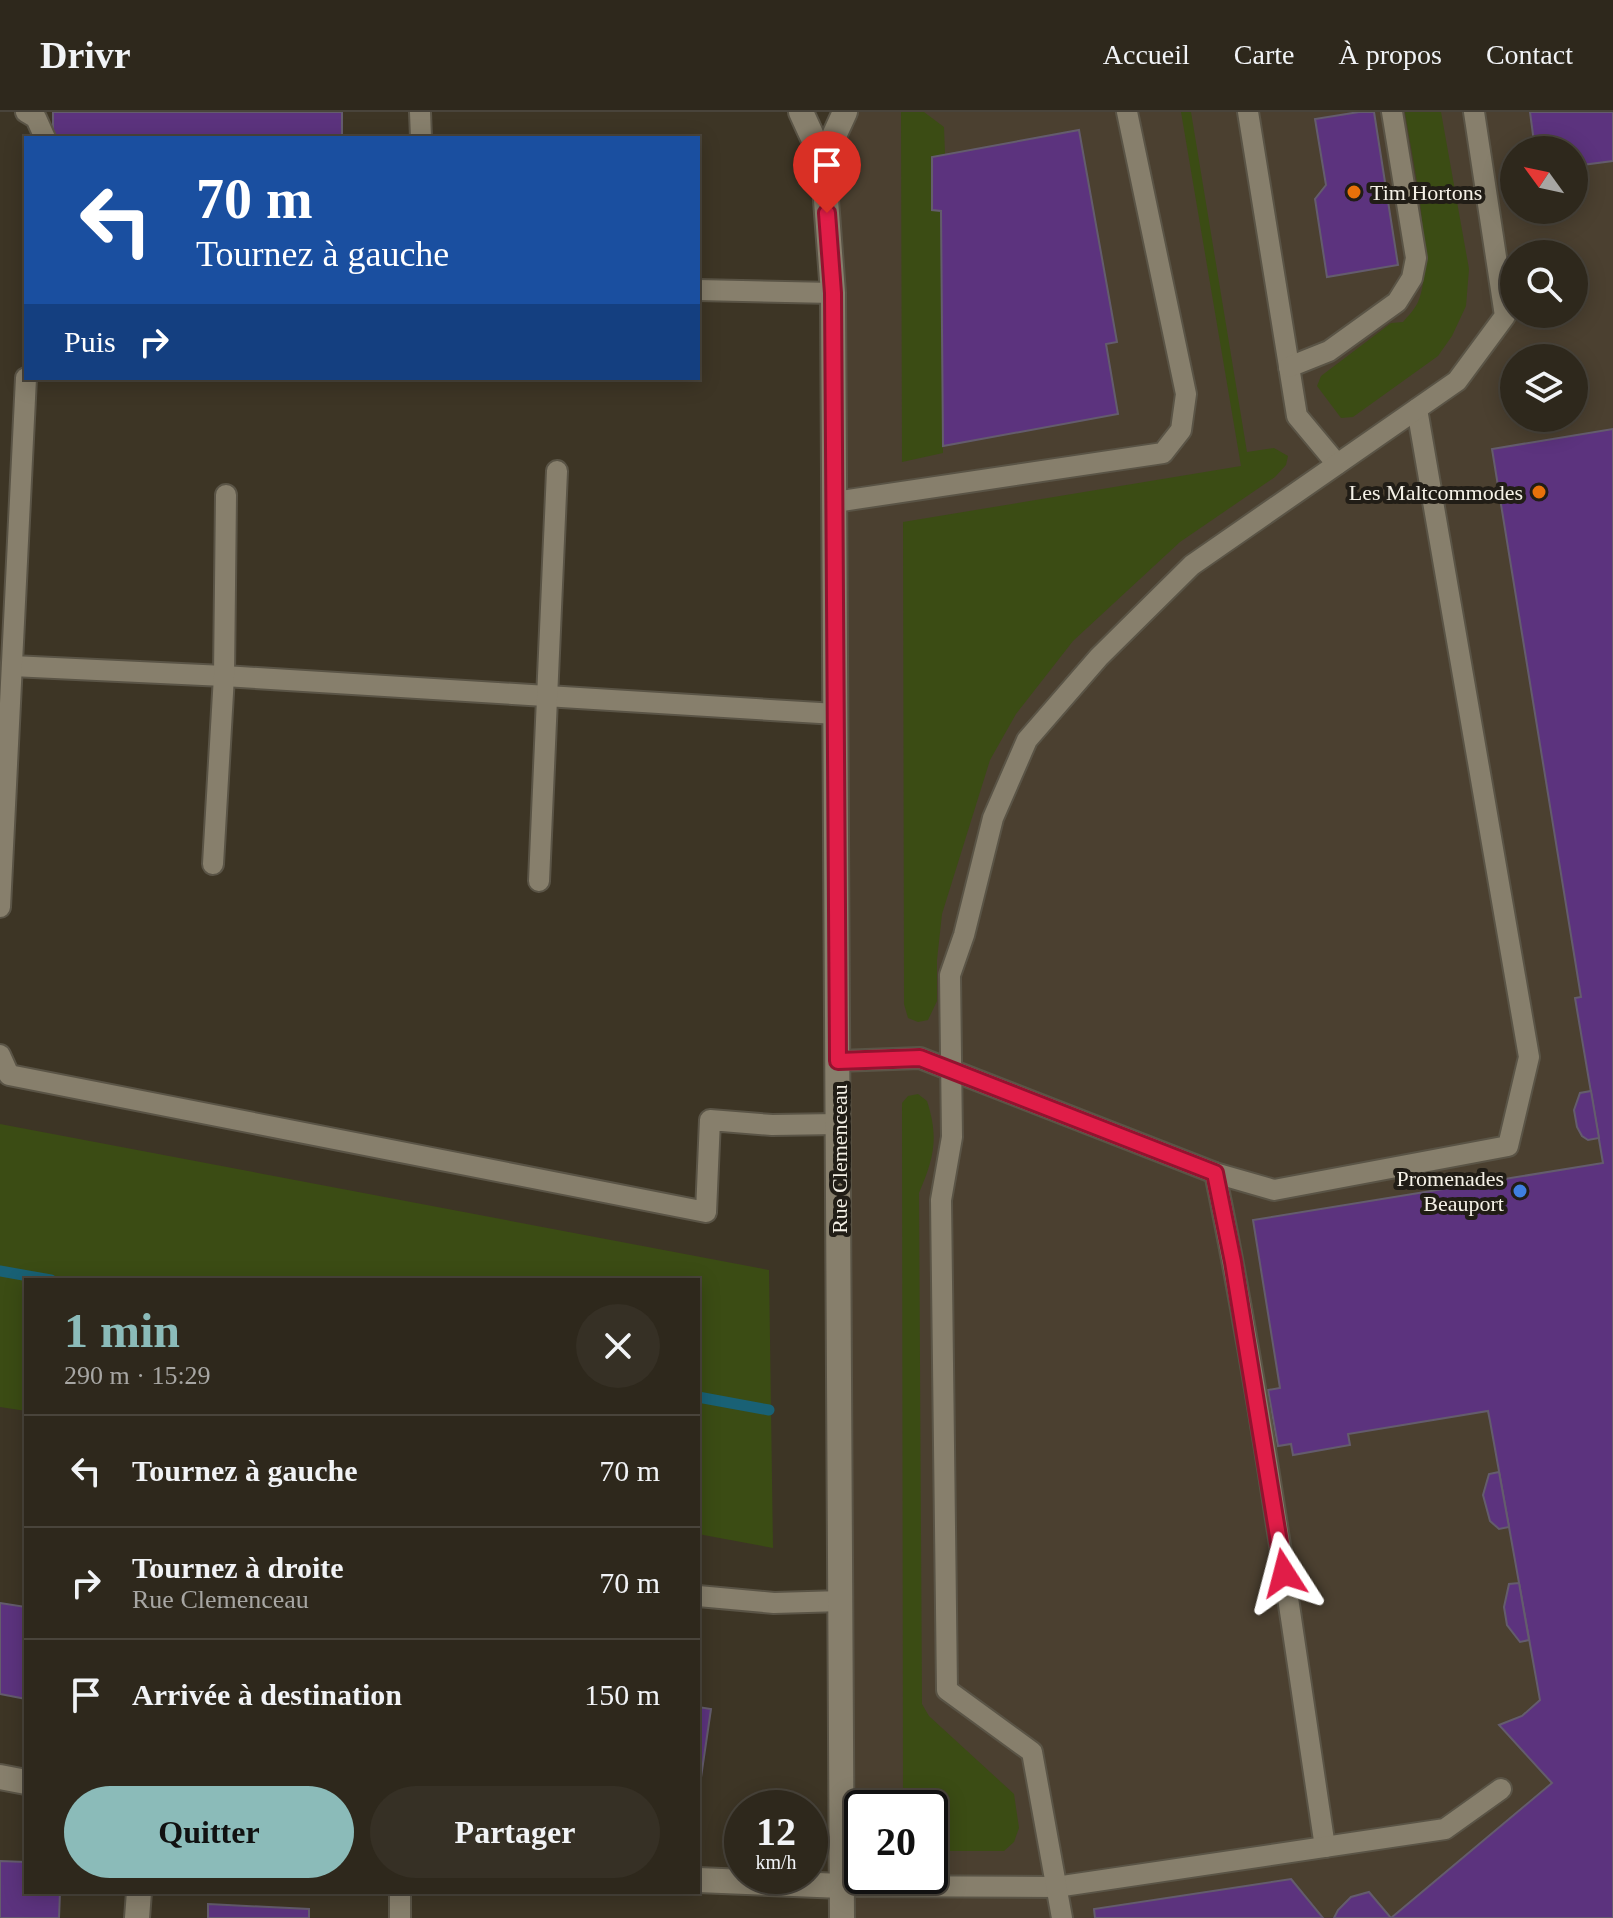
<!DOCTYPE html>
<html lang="fr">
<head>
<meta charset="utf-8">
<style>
  body { margin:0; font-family:Georgia,serif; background:#363025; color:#f1f3f6; height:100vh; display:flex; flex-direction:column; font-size:30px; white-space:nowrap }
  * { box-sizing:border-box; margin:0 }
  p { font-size:26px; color:#a7a6a3 }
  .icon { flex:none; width:44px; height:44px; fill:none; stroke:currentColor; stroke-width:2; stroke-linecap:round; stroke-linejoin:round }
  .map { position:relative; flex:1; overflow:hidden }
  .panel { position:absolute; left:24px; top:1166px; width:676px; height:616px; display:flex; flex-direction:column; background:#2e281c; border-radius:0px; box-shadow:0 4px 20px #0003,0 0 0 2px #49443b }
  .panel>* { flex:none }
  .top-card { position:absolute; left:24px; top:24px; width:676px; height:244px; border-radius:0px; box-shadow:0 4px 20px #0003,0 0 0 2px #49443b; background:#1a4fa0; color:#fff; overflow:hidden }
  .needle { width:52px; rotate:303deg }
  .controls { position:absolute; left:1500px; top:24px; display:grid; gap:16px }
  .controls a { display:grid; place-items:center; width:88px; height:88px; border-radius:50%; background:#2e281c; box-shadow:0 4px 20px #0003,0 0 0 2px #49443b; font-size:40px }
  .speed { position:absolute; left:724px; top:1678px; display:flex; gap:16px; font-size:40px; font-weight:700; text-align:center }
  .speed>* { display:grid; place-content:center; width:104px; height:104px; border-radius:50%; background:#2e281c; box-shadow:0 4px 20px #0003,0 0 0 2px #49443b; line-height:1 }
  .speed small { font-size:20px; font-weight:400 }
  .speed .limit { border:4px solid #111; border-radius:12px; background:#fff; color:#111 }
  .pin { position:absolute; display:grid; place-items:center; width:68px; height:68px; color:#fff; margin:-82px -34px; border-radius:50% 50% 50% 0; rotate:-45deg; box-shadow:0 0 8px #0007 }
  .pin .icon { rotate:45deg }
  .me { position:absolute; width:88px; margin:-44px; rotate:351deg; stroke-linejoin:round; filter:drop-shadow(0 0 6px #0008) }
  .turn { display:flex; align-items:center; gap:28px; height:168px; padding:0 40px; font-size:36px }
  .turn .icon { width:104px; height:104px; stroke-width:2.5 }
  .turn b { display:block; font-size:56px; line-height:68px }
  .then { display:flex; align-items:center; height:76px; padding:0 40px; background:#0003; gap:16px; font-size:30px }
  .round { display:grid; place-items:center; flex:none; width:84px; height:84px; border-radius:42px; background:#363025 }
  .headline { display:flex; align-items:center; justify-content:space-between; height:136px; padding:0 40px }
  h1 { font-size:48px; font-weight:700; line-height:60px; color:#8bbbb9 }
  .action { display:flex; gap:16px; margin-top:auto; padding:16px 40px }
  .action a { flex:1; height:92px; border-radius:48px; background:#8bbbb9; color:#111; font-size:32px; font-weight:700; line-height:92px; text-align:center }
  .action a+a { background:#363025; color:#f1f3f6 }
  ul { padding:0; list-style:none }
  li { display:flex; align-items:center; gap:24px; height:112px; padding:0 40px; border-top:2px solid #49443b }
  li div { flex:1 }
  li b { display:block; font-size:30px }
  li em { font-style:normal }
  header { display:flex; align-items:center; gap:48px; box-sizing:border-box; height:112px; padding:0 40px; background:#2e281c; border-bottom:2px solid #49443b }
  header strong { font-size:38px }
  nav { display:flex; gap:44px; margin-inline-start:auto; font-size:28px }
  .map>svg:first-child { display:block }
  .commercial { fill:#4b4030; fill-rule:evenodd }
  .green { fill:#3b4c14 }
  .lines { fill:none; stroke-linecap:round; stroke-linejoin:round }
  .stream { stroke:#196175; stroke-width:11 }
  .building { fill:#5c337e; stroke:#645c6d; stroke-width:2 }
  .service-casing { stroke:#5a5446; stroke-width:24 }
  .minor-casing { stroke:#5a5446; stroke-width:28 }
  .tertiary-casing { stroke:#5a5446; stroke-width:28 }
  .service { stroke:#877f6c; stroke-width:20 }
  .minor { stroke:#877f6c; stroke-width:24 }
  .tertiary { stroke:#877f6c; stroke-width:24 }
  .route-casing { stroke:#92132f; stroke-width:20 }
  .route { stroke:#e11d48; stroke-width:14 }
  .food-dot { fill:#e8710a; stroke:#211d16; stroke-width:3 }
  .shop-dot { fill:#3f7fe0; stroke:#211d16; stroke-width:3 }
  .labels { text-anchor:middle; stroke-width:8; stroke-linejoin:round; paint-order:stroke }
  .poi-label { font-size:22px; fill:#f5f1e7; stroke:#211d16; text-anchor:end }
  .street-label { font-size:22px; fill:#f5f1e7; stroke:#211d16 }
</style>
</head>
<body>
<header>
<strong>Drivr</strong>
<nav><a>Accueil</a><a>Carte</a><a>À propos</a><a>Contact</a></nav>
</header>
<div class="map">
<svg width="1613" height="1806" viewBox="0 0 1613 1806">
  <rect width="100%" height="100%" fill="#3d3525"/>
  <path class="commercial" d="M 837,0 L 1613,0 L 1613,1806 L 842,1806 L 833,181 ZM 1514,38 L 1574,38 L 1574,98 L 1514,98 ZM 1514,142 L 1574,142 L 1574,202 L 1514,202 ZM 1514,246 L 1574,246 L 1574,306 L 1514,306 ZM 862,1696 L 930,1696 L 930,1764 L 862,1764 Z"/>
  <g class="green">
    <path d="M 901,0 L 924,0 L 944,15 L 945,42 L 932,45 L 932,98 L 941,99 L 943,341 L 902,350 Z"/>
    <path d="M 1181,0 L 1191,0 L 1247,340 L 1274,336 L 1288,344 L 1286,353 L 1275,365 L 1180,430 L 1073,529 L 1016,602 L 990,648 L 942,802 L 937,848 L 937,889 L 928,908 L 918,910 L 908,906 L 904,892 L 903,410 L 1241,354 Z"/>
    <path d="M 1405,0 L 1441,0 L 1469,157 L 1466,194 L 1452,224 L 1438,244 L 1353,305 L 1341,306 L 1317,274 L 1321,264 L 1391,211 L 1403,210 C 1408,204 1415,197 1418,190 C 1436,149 1412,47 1405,0 Z"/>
    <path d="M 918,982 L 927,989 C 939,1026 934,1046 919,1081 L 922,1592 L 929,1604 L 1014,1682 L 1019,1716 L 1014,1730 L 1004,1739 L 933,1739 L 930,1737 L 930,1696 L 904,1696 L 903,1692 L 902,991 L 908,984 Z"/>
    <path d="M 0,1012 L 769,1158 L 773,1436 L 698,1422 L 698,1168 L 26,1168 L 26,1299 L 0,1295 Z"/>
  </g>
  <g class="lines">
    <g class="stream">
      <path d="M 0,1159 L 51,1168"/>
      <path d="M 698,1285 L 769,1298"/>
    </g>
  </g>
  <g class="building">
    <rect x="53" y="0" width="289" height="26"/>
    <path d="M 1359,0 L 1374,0 L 1398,153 L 1327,165 L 1315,87 L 1326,73 L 1315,7 Z"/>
    <path d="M 1530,0 L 1613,0 L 1613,49 L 1574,54 L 1574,38 L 1535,38 Z"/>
    <path d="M 1079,18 L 1117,230 L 1106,232 L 1118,302 L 943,334 L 941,99 L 932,98 L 932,45 Z"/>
    <path d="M 1613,317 L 1613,1806 L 1391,1806 L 1552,1671 L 1499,1613 L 1522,1604 L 1540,1588 L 1490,1309 L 1488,1299 L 1348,1322 L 1350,1333 L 1293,1343 L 1291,1332 L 1278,1334 L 1268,1278 L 1280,1276 L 1253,1108 L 1603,1051 L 1575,886 L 1581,885 L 1492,337 Z"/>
    <path d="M 1591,979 L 1599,1026 L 1588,1028 L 1582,1024 L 1577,1015 L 1574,998 L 1580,981 Z"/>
    <path d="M 1499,1360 L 1509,1415 L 1499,1417 L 1490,1409 L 1483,1383 L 1489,1362 Z"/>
    <path d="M 1519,1471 L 1529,1528 L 1520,1530 L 1507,1513 L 1504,1495 L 1509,1472 Z"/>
    <path d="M 0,1491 L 26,1495 L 26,1587 L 0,1582 Z"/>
    <path d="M 698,1595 L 711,1597 L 698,1686 Z"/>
    <path d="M 0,1749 L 26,1750 L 26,1780 L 60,1780 L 59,1806 L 0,1806 Z"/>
    <path d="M 1291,1767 L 1323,1806 L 1095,1806 L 1094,1797 Z"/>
    <path d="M 1369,1780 L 1391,1806 L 1334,1806 L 1338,1798 L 1351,1785 Z"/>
    <path d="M 208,1792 L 309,1797 L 309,1806 L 208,1806 Z"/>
  </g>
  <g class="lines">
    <defs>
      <g id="service">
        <path d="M 26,0 L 36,6 L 45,26"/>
        <path d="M 420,0 L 421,26"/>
        <path d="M 1248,0 L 1297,304 L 1337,352"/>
        <path d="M 698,178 L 833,181"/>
        <path d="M 1289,255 L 1329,239 L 1397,190 L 1412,166 L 1416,146 L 1392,0"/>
        <path d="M 835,390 L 1163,341 L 1181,318 L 1186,282 L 1127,0"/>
        <path d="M 12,554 L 224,564 L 836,602"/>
        <path d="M 213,752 L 224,564 L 226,383"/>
        <path d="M 539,769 L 557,359"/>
        <path d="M 0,795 L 26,266"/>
        <path d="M 0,943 L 9,963 L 706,1100 L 710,1008 L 772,1013 L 838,1012"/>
        <path d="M 838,949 L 920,946 L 1215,1061 L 1274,1078 L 1508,1034 L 1529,945 L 1417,297"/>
        <path d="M 1215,1061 C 1261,1284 1291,1510 1325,1735"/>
        <path d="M 698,1484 L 774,1491 L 842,1489"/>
        <path d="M 842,1774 L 1056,1775 L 1445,1717 L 1501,1677"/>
        <path d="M 400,1806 L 400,1780"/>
        <path d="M 1062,1806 L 1032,1640 L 947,1578 L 941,1088 L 952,1025 L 950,863 L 964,823 L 993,706 L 1027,628 L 1099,545 L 1192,453 L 1457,269 L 1505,204 L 1474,0"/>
      </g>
      <g id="minor">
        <path d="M 0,1665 L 26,1670"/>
        <path d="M 698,1768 L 842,1774"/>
        <path d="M 137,1806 L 139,1780"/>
      </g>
      <g id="tertiary">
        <path d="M 801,0 L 823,48 L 833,181 L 842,1806"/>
        <path d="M 823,48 L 845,0"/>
      </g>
    </defs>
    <use href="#service" class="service-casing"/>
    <use href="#minor" class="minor-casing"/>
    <use href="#tertiary" class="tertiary-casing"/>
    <use href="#service" class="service"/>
    <use href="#minor" class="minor"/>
    <use href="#tertiary" class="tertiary"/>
  </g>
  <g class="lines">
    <defs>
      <path id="route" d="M 827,101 L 833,181 L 838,949 L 920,946 L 1215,1061 L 1233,1150 L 1284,1461"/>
    </defs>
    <use href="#route" class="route-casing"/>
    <use href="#route" class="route"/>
  </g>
  <g class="food-dot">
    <circle cx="1354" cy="80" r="8"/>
    <circle cx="1539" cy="380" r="8"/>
  </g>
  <circle class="shop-dot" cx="1520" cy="1079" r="8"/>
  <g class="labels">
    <g class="poi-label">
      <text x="1370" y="88" text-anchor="start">Tim Hortons</text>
      <text x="1523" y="388">Les Maltcommodes</text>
      <text x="1504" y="1074">Promenades<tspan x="1504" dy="25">Beauport</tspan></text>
    </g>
    <g class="street-label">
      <text transform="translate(839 1047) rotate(-90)" y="8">Rue Clemenceau</text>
    </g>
  </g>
</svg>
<div class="controls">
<a><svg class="needle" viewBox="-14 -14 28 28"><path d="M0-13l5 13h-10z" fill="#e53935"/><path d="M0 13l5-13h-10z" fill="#a7a6a3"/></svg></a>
<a><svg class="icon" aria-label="search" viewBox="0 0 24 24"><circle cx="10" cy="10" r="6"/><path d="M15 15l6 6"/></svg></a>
<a><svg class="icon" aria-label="layers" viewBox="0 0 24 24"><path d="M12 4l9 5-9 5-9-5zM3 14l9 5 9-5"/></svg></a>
</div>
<div class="speed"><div>12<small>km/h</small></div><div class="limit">20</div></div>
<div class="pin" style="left:827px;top:101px;background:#d93025"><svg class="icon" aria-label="arrive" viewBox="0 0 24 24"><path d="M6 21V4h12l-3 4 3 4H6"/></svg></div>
<svg class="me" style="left:1284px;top:1461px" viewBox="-20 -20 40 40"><path d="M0-17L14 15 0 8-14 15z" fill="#e11d48" stroke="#fff" stroke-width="4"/></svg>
<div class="top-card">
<div class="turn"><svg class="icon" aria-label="left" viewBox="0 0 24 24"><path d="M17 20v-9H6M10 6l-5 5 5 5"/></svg><div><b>70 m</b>Tournez à gauche</div></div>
<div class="then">Puis<svg class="icon" aria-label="right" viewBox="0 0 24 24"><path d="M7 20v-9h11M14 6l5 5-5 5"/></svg></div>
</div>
<section class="panel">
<div class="headline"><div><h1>1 min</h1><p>290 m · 15:29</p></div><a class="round"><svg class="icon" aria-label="close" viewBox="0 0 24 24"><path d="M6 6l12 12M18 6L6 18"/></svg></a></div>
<ul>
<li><svg class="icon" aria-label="left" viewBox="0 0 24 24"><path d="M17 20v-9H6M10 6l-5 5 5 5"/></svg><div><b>Tournez à gauche</b></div><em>70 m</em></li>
<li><svg class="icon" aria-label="right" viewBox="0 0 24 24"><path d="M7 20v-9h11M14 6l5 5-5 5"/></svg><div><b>Tournez à droite</b><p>Rue Clemenceau</p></div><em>70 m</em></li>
<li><svg class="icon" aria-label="arrive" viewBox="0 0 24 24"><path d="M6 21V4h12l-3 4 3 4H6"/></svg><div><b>Arrivée à destination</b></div><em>150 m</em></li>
</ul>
<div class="action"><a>Quitter</a><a>Partager</a></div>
</section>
</div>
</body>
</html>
